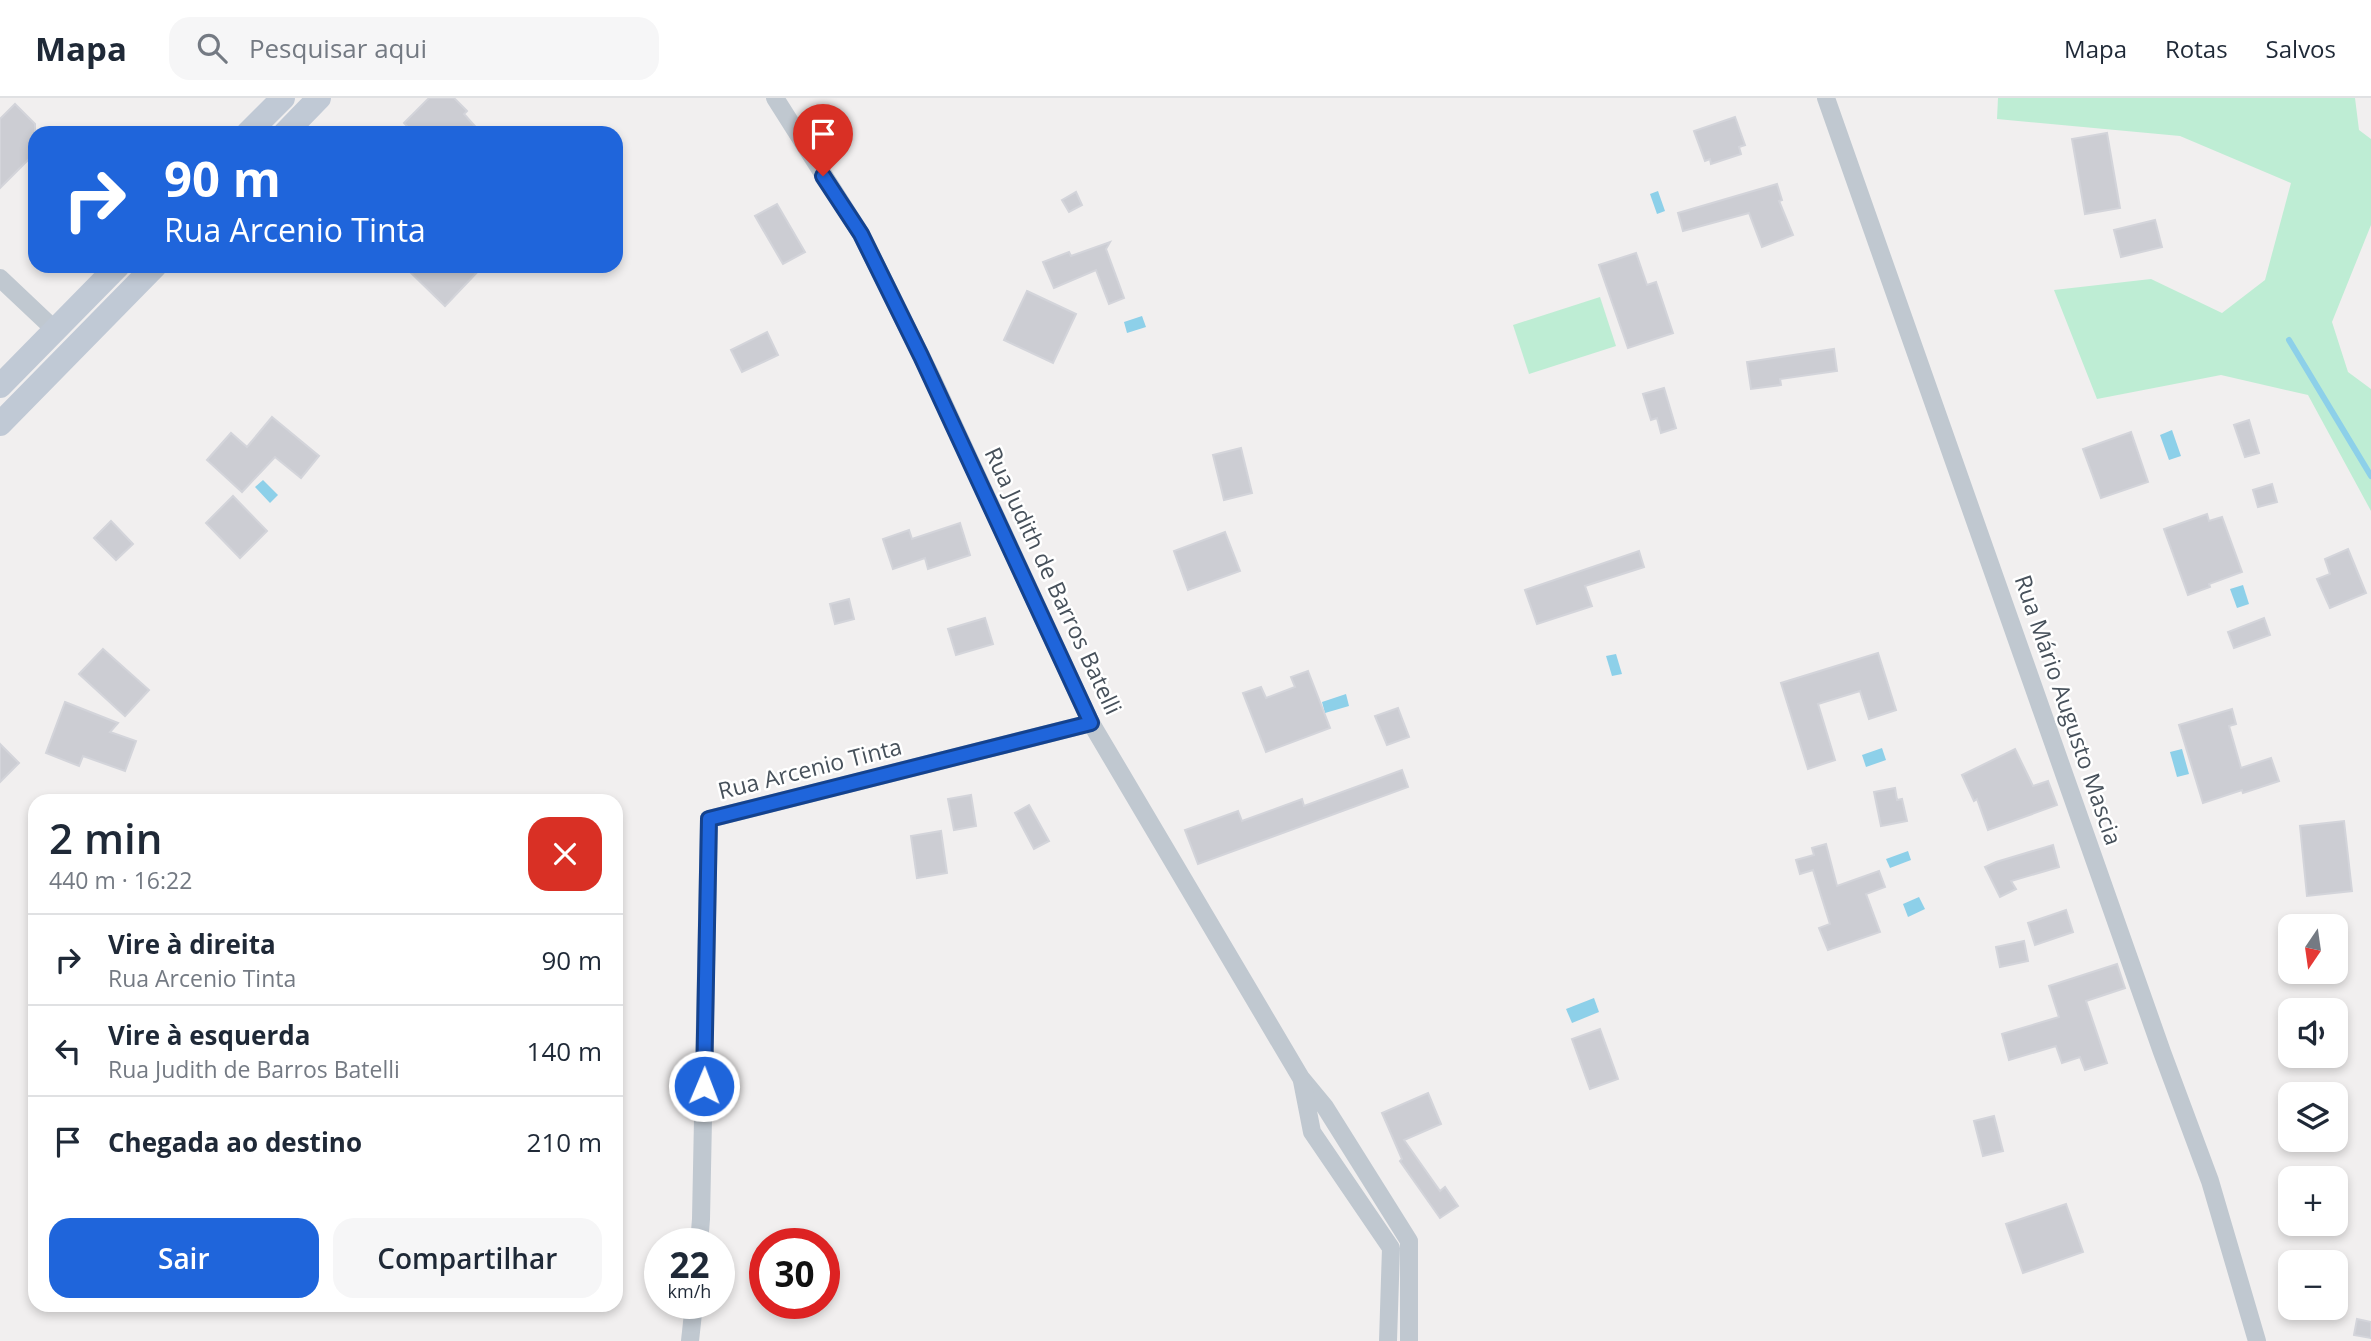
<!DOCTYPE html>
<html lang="pt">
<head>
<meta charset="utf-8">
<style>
  body { margin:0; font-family:"Open Sans",sans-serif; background:#f6f6f7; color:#1f2937; height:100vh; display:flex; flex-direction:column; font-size:26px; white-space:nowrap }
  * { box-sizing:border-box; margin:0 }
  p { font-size:23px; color:#747a83 }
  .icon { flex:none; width:38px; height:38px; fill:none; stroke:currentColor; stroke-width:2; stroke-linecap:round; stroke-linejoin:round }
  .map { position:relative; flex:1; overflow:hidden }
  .sheet { position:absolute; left:28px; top:696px; width:595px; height:518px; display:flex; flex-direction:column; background:#fff; border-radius:21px; box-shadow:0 4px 10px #0003 }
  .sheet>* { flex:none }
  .hud { position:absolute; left:28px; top:28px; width:595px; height:147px; border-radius:21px; box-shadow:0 4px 10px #0003; background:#1f65db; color:#fff; overflow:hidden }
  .needle { width:46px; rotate:193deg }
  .tools { position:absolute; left:2278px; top:816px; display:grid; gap:14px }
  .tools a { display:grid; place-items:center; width:70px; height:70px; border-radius:14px; background:#fff; box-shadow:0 4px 10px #0003; font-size:35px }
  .speed { position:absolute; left:644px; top:1130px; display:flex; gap:14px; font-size:35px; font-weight:700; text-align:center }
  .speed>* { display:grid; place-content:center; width:91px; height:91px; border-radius:50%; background:#fff; box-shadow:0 4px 10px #0003; line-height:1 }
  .speed small { font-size:18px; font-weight:400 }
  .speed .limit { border:10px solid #d22; background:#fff; color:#111 }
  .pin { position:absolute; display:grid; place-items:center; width:60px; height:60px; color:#fff; margin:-72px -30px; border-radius:50% 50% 50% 0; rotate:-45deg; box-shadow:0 0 7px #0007 }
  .pin .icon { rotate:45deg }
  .me { position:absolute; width:77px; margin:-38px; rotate:1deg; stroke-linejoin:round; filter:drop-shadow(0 0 5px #0008) }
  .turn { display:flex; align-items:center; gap:24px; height:147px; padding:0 21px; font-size:32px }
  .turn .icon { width:91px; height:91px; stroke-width:2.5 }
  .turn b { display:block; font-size:49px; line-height:60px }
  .round { display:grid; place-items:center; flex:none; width:74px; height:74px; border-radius:21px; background:#f6f6f7 }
  .overview { display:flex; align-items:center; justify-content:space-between; height:119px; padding:0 21px }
  h1 { font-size:42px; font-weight:600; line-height:52px }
  .button { display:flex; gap:14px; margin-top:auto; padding:14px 21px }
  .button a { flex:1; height:80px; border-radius:21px; background:#1f65db; color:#fff; font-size:28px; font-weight:600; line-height:80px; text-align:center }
  .button a+a { background:#f6f6f7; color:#1f2937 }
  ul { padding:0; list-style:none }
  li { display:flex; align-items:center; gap:21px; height:91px; padding:0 21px; border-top:2px solid #e0e1e3 }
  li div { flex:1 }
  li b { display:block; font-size:26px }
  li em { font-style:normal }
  header { display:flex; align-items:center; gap:42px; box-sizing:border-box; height:98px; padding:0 35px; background:#fff; border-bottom:2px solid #e0e1e3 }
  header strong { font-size:33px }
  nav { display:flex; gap:38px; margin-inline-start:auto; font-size:24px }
  .search { width:490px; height:63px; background:#f6f6f7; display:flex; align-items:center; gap:18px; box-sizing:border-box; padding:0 24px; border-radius:21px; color:#747a83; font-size:26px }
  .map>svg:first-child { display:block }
  .green { fill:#beedd4 }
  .water { fill:#8dd0e9 }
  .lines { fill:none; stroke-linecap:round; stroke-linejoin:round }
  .stream { stroke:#8dd0e9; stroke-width:6 }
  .building { fill:#cccdd3; stroke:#d3d4da; stroke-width:2 }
  .minor { stroke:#c0c8d0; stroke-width:18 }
  .secondary { stroke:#c0c9d5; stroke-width:24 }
  .route-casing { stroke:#14428e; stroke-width:18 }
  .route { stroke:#1f65db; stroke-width:12 }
  .labels { text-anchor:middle; stroke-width:5; stroke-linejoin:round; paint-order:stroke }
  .street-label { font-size:23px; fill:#47515b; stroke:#fff }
</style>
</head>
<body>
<header>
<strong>Mapa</strong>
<div class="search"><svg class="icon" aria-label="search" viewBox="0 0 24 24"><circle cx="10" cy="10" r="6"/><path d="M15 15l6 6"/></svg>Pesquisar aqui</div>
<nav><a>Mapa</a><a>Rotas</a><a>Salvos</a></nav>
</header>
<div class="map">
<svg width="2371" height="1243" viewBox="0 0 2371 1243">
  <rect width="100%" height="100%" fill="#f1efef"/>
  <g class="green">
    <path d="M 1998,0 L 2355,0 L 2359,32 L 2371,41 L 2371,127 L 2332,224 L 2348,274 L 2371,291 L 2371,413 L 2308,297 L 2221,277 L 2097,301 L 2054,192 L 2151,181 L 2222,215 L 2265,182 L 2291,85 L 2180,38 L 1997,21 Z"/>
    <path d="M 1600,199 L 1616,248 L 1529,276 L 1513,227 Z"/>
  </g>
  <g class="water">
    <path d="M 1658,93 L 1665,113 L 1657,116 L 1650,96 Z"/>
    <path d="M 1142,218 L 1146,229 L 1127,235 L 1124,224 Z"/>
    <path d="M 2172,332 L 2181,358 L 2169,362 L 2160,337 Z"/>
    <path d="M 263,382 L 278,397 L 270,405 L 255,389 Z"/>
    <path d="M 2243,487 L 2249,506 L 2237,510 L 2230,491 Z"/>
    <path d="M 1616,556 L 1622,576 L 1612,578 L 1606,558 Z"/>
    <path d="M 1346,596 L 1349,608 L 1325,615 L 1322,604 Z"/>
    <path d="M 1882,650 L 1886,662 L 1866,669 L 1862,657 Z"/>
    <path d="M 2182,651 L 2189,676 L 2177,679 L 2170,654 Z"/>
    <path d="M 1908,753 L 1911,762 L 1890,770 L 1886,761 Z"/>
    <path d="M 1919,799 L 1925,811 L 1908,819 L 1903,806 Z"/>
    <path d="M 1594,900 L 1599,914 L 1572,925 L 1566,911 Z"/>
  </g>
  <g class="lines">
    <path class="stream" d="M 2289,242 L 2371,378"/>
  </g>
  <g class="building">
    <path d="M 429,0 L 454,0 L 467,13 L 464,16 L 481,35 L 414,35 L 404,25 Z"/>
    <path d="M 15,6 L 35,26 L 35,55 L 0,90 L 0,21 Z"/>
    <path d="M 1735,19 L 1745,47 L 1739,49 L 1741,56 L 1711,66 L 1710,61 L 1705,63 L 1694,33 Z"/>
    <path d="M 2107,35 L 2120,110 L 2085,116 L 2072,41 Z"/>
    <path d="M 1777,86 L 1782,102 L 1779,103 L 1793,137 L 1762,149 L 1749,115 L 1683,133 L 1678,115 Z"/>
    <path d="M 1076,94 L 1082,107 L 1069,114 L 1062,102 Z"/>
    <path d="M 777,106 L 805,154 L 783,166 L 755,118 Z"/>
    <path d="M 2155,122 L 2162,149 L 2121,159 L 2114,132 Z"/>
    <path d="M 1110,144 L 1106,151 L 1124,200 L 1109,206 L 1096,172 L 1054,190 L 1043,164 L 1069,154 L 1071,158 Z"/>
    <path d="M 1636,155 L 1647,187 L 1656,184 L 1673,235 L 1628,250 L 1599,167 Z"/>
    <path d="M 404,168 L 483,168 L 445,208 Z"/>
    <path d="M 1027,193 L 1076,216 L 1053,265 L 1004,242 Z"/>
    <path d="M 767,234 L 778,257 L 742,274 L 731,252 Z"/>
    <path d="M 1834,251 L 1837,273 L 1780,281 L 1781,287 L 1751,291 L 1747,264 Z"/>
    <path d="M 1664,290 L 1676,330 L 1661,335 L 1657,320 L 1651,322 L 1643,296 Z"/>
    <path d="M 272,319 L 319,358 L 301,380 L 275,359 L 242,394 L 207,362 L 231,335 L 247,349 Z"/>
    <path d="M 2249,322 L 2259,355 L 2245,359 L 2234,327 Z"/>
    <path d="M 2131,334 L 2148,384 L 2101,400 L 2083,351 Z"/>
    <path d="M 1241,350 L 1252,395 L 1224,402 L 1213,357 Z"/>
    <path d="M 2272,386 L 2277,404 L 2258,409 L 2253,392 Z"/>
    <path d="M 233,398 L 267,433 L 240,460 L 206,425 Z"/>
    <path d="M 2207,416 L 2209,423 L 2222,419 L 2242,474 L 2209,486 L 2210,489 L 2188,497 L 2164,431 Z"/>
    <path d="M 111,423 L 133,446 L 116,462 L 94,440 Z"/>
    <path d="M 960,425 L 970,457 L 928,471 L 925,460 L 893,471 L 883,441 L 909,432 L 912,441 Z"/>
    <path d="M 1225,434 L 1240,473 L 1188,492 L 1174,453 Z"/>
    <path d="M 2348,451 L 2366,495 L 2330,510 L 2317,481 L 2330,476 L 2325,461 Z"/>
    <path d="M 1639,453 L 1644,469 L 1585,488 L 1592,508 L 1537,526 L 1525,492 Z"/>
    <path d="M 849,501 L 854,521 L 835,526 L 830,506 Z"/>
    <path d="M 985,520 L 993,546 L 956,557 L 948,531 Z"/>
    <path d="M 2264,520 L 2270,537 L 2234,550 L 2228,534 Z"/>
    <path d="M 103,551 L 149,592 L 125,618 L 79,576 Z"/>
    <path d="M 1878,555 L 1896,612 L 1869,621 L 1860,593 L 1818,606 L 1835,662 L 1808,671 L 1781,585 Z"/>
    <path d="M 1308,573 L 1330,630 L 1266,654 L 1243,595 L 1261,589 L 1266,600 L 1295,589 L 1291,579 Z"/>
    <path d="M 65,604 L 118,625 L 110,634 L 136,643 L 125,673 L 83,658 L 79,668 L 46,655 Z"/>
    <path d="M 1398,610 L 1409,639 L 1387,647 L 1375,618 Z"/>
    <path d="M 2232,611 L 2236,626 L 2229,628 L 2241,670 L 2271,660 L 2279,683 L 2243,695 L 2242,692 L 2203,705 L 2179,627 Z"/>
    <path d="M 0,646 L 19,665 L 0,684 Z"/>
    <path d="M 2015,651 L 2033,688 L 2048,683 L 2057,707 L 1988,732 L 1977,701 L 1974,703 L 1962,677 Z"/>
    <path d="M 1402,672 L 1408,689 L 1198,766 L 1185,732 L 1238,713 L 1242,723 L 1302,701 L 1304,708 Z"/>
    <path d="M 1895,690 L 1897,702 L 1902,701 L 1907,723 L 1881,728 L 1874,694 Z"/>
    <path d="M 971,697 L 976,728 L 954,732 L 948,701 Z"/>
    <path d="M 1029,707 L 1049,743 L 1034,751 L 1015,715 Z"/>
    <path d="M 2344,723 L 2352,793 L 2307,798 L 2300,728 Z"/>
    <path d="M 941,733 L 947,775 L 917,780 L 911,738 Z"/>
    <path d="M 1826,746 L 1837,788 L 1879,773 L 1885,789 L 1866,796 L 1880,834 L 1828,852 L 1819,830 L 1830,826 L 1813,772 L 1800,776 L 1796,762 L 1814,757 L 1812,750 Z"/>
    <path d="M 2053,747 L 2059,769 L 2011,783 L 2016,791 L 2000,799 L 1985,769 L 1996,764 Z"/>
    <path d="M 2066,812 L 2073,834 L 2035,847 L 2028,825 Z"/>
    <path d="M 2024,843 L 2028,863 L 2000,869 L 1996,849 Z"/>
    <path d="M 2117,866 L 2125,890 L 2086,903 L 2107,965 L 2085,972 L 2080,959 L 2062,965 L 2056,948 L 2009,962 L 2002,936 L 2059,919 L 2049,888 Z"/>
    <path d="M 1600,931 L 1618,981 L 1590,991 L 1572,941 Z"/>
    <path d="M 1428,995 L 1441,1026 L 1404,1042 L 1440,1093 L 1445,1089 L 1458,1108 L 1440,1120 L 1400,1063 L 1402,1061 L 1382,1015 Z"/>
    <path d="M 1994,1018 L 2003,1053 L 1983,1058 L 1974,1023 Z"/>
    <path d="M 2066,1106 L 2083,1154 L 2023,1175 L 2006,1126 Z"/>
    <path d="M 2357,1221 L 2371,1224 L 2371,1240 L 2354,1237 Z"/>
  </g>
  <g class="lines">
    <g class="minor">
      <path d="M 775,0 L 861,136 L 933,282 L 1091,625 L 1301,980 L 1325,1009 L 1409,1143 L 1409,1243"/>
      <path d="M 1826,0 L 2162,954 L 2210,1083 L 2257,1243"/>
      <path d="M 0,180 L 55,232"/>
      <path d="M 1302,983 L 1312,1034 L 1391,1150 L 1388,1243"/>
      <path d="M 699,1146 L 701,1121 L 709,721 L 1091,625"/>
      <path d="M 690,1243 L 694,1206"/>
    </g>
    <g class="secondary">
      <path d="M 248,35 L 283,0"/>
      <path d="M 285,35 L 319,0"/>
      <path d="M 0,288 L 118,168"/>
      <path d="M 0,326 L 155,168"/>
    </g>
  </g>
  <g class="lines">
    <defs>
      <path id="route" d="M 704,988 L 709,721 L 1091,625 L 921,258 L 861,136 L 823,78"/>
    </defs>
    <use href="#route" class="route-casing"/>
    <use href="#route" class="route"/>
  </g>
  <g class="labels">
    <g class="street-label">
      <text transform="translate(1053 483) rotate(65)" y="8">Rua Judith de Barros Batelli</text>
      <text transform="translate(2068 612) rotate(71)" y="8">Rua Mário Augusto Mascia</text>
      <text transform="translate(810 671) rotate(-14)" y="8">Rua Arcenio Tinta</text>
    </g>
  </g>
</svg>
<div class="tools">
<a><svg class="needle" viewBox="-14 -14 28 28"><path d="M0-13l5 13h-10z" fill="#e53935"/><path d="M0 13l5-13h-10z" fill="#747a83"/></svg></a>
<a><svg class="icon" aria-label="sound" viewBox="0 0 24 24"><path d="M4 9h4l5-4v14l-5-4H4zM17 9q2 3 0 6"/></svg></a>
<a><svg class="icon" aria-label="layers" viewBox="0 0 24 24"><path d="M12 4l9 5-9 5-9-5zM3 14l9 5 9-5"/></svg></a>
<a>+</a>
<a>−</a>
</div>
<div class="speed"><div>22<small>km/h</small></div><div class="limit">30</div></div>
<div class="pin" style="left:823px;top:78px;background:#d93025"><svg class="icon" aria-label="arrive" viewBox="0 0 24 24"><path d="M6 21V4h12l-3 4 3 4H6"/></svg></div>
<svg class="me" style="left:704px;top:988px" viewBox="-20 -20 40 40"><circle r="17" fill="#1f65db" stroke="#fff" stroke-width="3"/><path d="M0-11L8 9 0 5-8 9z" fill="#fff"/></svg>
<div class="hud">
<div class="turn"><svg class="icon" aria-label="right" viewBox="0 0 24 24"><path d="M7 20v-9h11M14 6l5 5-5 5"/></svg><div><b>90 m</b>Rua Arcenio Tinta</div></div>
</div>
<section class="sheet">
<div class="overview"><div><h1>2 min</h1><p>440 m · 16:22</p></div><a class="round" style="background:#d93025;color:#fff"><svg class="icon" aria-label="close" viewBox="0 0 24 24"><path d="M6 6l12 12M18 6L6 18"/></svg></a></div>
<ul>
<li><svg class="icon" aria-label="right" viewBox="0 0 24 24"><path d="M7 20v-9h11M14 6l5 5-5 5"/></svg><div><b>Vire à direita</b><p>Rua Arcenio Tinta</p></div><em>90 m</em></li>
<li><svg class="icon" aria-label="left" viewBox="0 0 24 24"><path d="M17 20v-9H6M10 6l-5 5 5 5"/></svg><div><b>Vire à esquerda</b><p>Rua Judith de Barros Batelli</p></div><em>140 m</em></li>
<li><svg class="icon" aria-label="arrive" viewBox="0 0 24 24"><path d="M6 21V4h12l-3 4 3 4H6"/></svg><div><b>Chegada ao destino</b></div><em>210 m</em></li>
</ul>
<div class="button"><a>Sair</a><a>Compartilhar</a></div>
</section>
</div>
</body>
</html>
